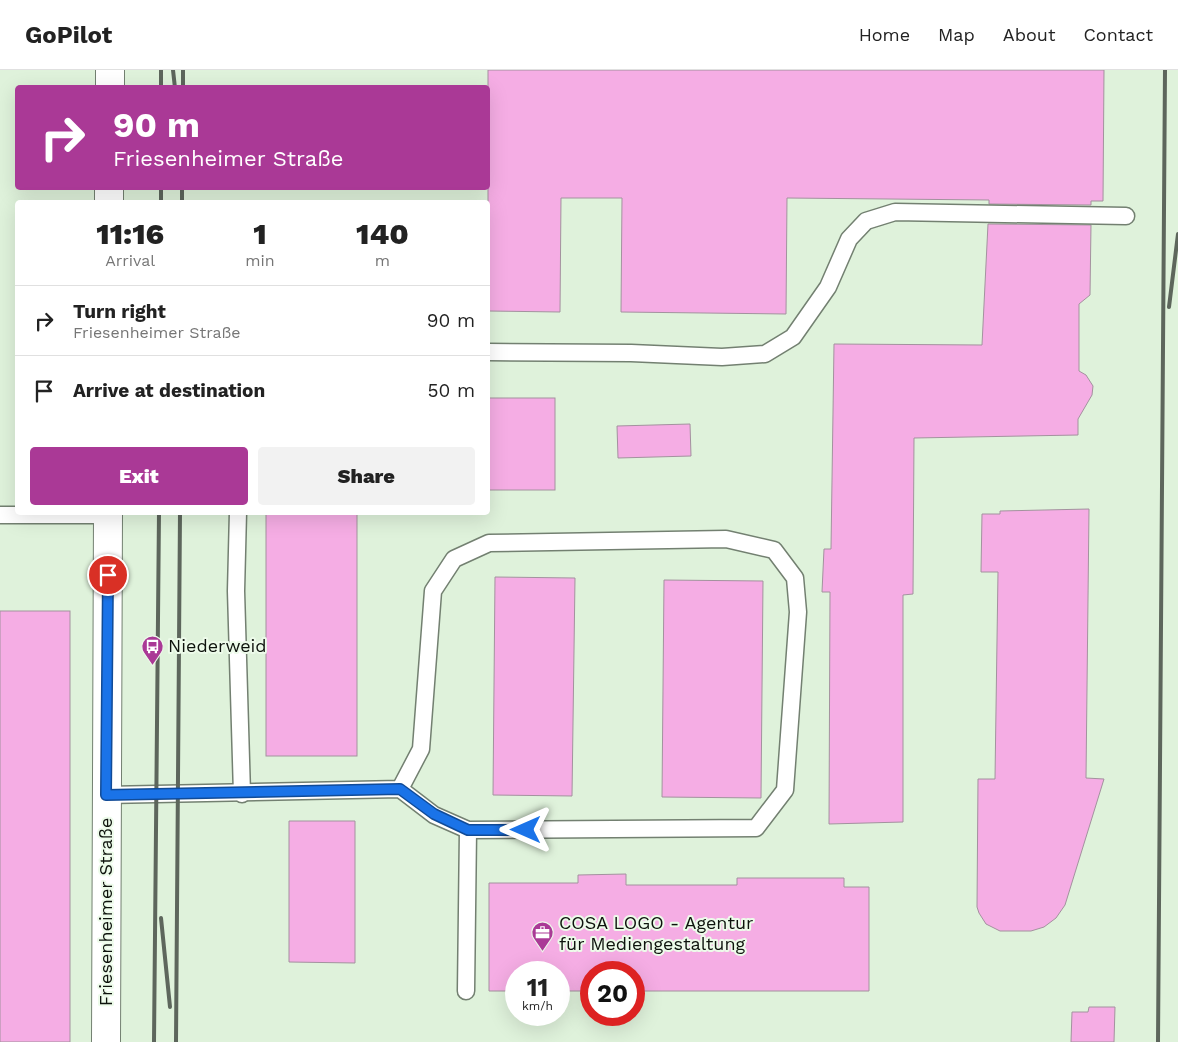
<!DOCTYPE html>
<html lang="en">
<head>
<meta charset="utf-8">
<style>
  body { margin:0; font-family:"Work Sans",sans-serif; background:#f2f2f2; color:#222; height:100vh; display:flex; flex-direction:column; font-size:19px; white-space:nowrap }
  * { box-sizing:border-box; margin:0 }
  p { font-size:16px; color:#767676 }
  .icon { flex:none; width:28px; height:28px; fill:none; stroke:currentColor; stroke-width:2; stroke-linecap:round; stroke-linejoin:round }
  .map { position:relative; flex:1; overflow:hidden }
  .sheet { position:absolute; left:15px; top:130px; width:475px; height:315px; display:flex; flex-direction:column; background:#fff; border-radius:5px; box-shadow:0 5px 20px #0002 }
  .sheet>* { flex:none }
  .top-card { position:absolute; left:15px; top:15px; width:475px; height:105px; border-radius:5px; box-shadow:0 5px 20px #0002; background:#aa3996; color:#fff; overflow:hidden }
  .speed { position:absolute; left:505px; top:891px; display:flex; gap:10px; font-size:25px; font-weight:700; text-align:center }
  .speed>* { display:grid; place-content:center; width:65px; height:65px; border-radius:50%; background:#fff; box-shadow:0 5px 20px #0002; line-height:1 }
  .speed small { font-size:12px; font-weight:400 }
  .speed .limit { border:8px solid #d22; background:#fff; color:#111 }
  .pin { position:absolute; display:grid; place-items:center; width:42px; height:42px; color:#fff; margin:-21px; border:2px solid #fff; border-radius:50%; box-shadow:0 1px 5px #0007 }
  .me { position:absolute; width:55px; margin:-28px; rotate:270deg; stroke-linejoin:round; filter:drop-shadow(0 0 4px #0008) }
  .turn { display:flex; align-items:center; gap:18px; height:105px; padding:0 15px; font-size:22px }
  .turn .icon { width:65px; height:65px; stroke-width:2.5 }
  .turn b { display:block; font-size:35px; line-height:42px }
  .eta { display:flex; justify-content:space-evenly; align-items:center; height:85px; text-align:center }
  .eta b { font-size:30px; font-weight:800; line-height:35px }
  .button { display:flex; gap:10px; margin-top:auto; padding:10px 15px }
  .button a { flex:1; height:58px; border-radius:5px; background:#aa3996; color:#fff; font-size:20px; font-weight:800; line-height:58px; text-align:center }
  .button a+a { background:#f2f2f2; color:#222 }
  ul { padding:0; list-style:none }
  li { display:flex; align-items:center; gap:15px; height:70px; padding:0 15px; border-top:1px solid #e0e0e0 }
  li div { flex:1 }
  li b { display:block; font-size:19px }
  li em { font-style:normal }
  header { display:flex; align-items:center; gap:30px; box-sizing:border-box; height:70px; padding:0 25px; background:#fff; border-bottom:1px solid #e0e0e0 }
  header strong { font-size:24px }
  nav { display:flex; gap:28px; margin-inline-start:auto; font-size:18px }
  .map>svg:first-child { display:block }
  .built { fill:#dff2db; fill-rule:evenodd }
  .building { fill:#f5ade4; stroke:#a3929e }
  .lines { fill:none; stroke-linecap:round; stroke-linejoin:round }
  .service-casing { stroke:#738071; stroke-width:19 }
  .tertiary-casing { stroke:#738071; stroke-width:30 }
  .service { stroke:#fff; stroke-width:16 }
  .tertiary { stroke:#fff; stroke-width:28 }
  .rail { stroke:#5d665c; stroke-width:4 }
  .route-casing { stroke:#114b97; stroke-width:12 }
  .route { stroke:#1a73e8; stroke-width:9 }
  .labels { text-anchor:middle; stroke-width:4; stroke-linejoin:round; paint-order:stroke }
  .poi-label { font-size:18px; fill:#0e130d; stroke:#edfbea; text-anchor:start }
  .street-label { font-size:18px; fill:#0e130d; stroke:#edfbea }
</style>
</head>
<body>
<header>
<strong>GoPilot</strong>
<nav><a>Home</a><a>Map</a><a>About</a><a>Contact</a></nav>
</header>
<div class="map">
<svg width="1178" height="972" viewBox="0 0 1178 972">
  <rect width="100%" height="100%" fill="#edfbea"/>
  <path class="built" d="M 0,0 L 1178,0 L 1178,972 L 0,972 ZM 18,18 L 488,18 L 488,118 L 18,118 ZM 18,132 L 488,132 L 488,442 L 18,442 ZM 516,902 L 559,902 L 559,945 L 516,945 ZM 591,902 L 634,902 L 634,945 L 591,945 Z"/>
  <g class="building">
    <path d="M 488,0 L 1104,0 L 1103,131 L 1091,131 L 1091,135 L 989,134 L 989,130 L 787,128 L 786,244 L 621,242 L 622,128 L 561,128 L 560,242 L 488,241 Z"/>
    <path d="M 988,154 L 1091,155 L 1090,225 L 1079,234 L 1079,301 L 1086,305 L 1093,316 L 1092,325 L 1078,349 L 1078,365 L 914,368 L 913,524 L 903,525 L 903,752 L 829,754 L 830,522 L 822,522 L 824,479 L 831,479 L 834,274 L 982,275 Z"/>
    <rect x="488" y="328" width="67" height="92"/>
    <path d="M 690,354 L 691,386 L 618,388 L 617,356 Z"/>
    <path d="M 1089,439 L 1086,708 L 1104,709 L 1065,835 L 1056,848 L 1044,857 L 1031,861 L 1000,861 L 986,854 L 979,843 L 977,837 L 978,709 L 995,709 L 998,502 L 981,502 L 982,444 L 1000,444 L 1000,441 Z"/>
    <rect x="266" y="442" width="91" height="244"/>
    <path d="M 495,507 L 575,508 L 572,726 L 493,725 Z"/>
    <path d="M 664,510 L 763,511 L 761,728 L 662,727 Z"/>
    <rect x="0" y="541" width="70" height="431"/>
    <path d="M 289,751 L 355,751 L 355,893 L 289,892 Z"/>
    <path d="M 626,804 L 626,815 L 737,815 L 737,808 L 844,808 L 844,817 L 869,817 L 869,921 L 634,921 L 634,902 L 591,902 L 591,921 L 559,921 L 559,902 L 516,902 L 516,921 L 489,921 L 489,813 L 578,813 L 578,805 Z"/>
    <path d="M 1089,937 L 1115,937 L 1114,972 L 1071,972 L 1072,942 L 1088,942 Z"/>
  </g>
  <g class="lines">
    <defs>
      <g id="service">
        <path d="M 488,282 L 631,283 L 722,287 L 765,284 L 793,267 L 828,217 L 849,169 L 866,151 L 895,142 L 1126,146"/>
        <path d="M 238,442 L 236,521 L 242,724"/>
        <path d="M 0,445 L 108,445"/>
        <path d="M 106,725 L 400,719 L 421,679 L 433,521 L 454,489 L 489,473 L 726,469 L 774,480 L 795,508 L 798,542 L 785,720 L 756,758 L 468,760 L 434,745 L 400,719"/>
        <path d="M 466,921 L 468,760"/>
      </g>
      <g id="tertiary">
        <path d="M 110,18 L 110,0"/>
        <path d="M 109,132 L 109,118"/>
        <path d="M 106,972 L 108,442"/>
      </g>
    </defs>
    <use href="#service" class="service-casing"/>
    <use href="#tertiary" class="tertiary-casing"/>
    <use href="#service" class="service"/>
    <use href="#tertiary" class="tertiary"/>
    <g class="rail">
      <path d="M 173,0 L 175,18"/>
      <path d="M 161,18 L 161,0"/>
      <path d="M 183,18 L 183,0"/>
      <path d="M 161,132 L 161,118"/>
      <path d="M 182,132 L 182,118"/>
      <path d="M 1169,237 L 1178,164"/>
      <path d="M 161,848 L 170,937"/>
      <path d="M 154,972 L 159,442"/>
      <path d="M 176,972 L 180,442"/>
      <path d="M 1158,972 L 1165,0"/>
    </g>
  </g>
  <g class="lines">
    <defs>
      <path id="route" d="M 108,505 L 106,725 L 400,719 L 434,744 L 468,760 L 526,760"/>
    </defs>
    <use href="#route" class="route-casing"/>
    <use href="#route" class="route"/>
  </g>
  <defs>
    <symbol id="bus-pin" viewBox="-11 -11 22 30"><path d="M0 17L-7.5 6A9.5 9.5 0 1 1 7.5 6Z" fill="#aa3996" stroke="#edfbea"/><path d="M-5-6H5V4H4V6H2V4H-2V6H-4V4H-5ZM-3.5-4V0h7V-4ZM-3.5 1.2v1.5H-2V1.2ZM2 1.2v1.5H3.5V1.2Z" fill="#fff"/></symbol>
    <symbol id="office-pin" viewBox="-11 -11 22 30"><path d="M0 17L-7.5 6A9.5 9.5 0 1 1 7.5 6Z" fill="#aa3996" stroke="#edfbea"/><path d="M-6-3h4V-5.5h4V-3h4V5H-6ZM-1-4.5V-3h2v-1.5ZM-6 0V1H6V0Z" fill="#fff"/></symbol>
  </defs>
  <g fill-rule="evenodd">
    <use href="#bus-pin" x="140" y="564" width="25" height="34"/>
    <use href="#office-pin" x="530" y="850" width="25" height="34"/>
  </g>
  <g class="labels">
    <g class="poi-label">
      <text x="168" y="582">Niederweid</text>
      <text x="559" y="859">COSA LOGO - Agentur<tspan x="559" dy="21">für Mediengestaltung</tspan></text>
    </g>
    <g class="street-label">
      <text transform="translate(106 842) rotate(-90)" y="6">Friesenheimer Straße</text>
    </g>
  </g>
</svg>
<div class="speed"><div>11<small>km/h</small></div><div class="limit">20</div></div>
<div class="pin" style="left:108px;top:505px;background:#d93025"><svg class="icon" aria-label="arrive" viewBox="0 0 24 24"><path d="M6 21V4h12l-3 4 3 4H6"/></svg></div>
<svg class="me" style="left:526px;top:760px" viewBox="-20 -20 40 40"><path d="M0-17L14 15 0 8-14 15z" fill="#1a73e8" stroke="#fff" stroke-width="4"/></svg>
<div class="top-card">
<div class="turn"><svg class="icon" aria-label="right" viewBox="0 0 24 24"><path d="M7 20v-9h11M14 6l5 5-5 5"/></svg><div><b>90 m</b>Friesenheimer Straße</div></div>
</div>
<section class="sheet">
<div class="eta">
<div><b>11:16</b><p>Arrival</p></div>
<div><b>1</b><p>min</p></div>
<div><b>140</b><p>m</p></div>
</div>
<ul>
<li><svg class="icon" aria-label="right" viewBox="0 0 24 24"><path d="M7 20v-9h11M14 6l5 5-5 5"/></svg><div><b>Turn right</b><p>Friesenheimer Straße</p></div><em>90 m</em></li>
<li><svg class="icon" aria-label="arrive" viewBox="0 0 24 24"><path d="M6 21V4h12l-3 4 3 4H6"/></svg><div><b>Arrive at destination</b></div><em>50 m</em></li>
</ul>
<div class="button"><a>Exit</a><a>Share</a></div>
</section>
</div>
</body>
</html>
